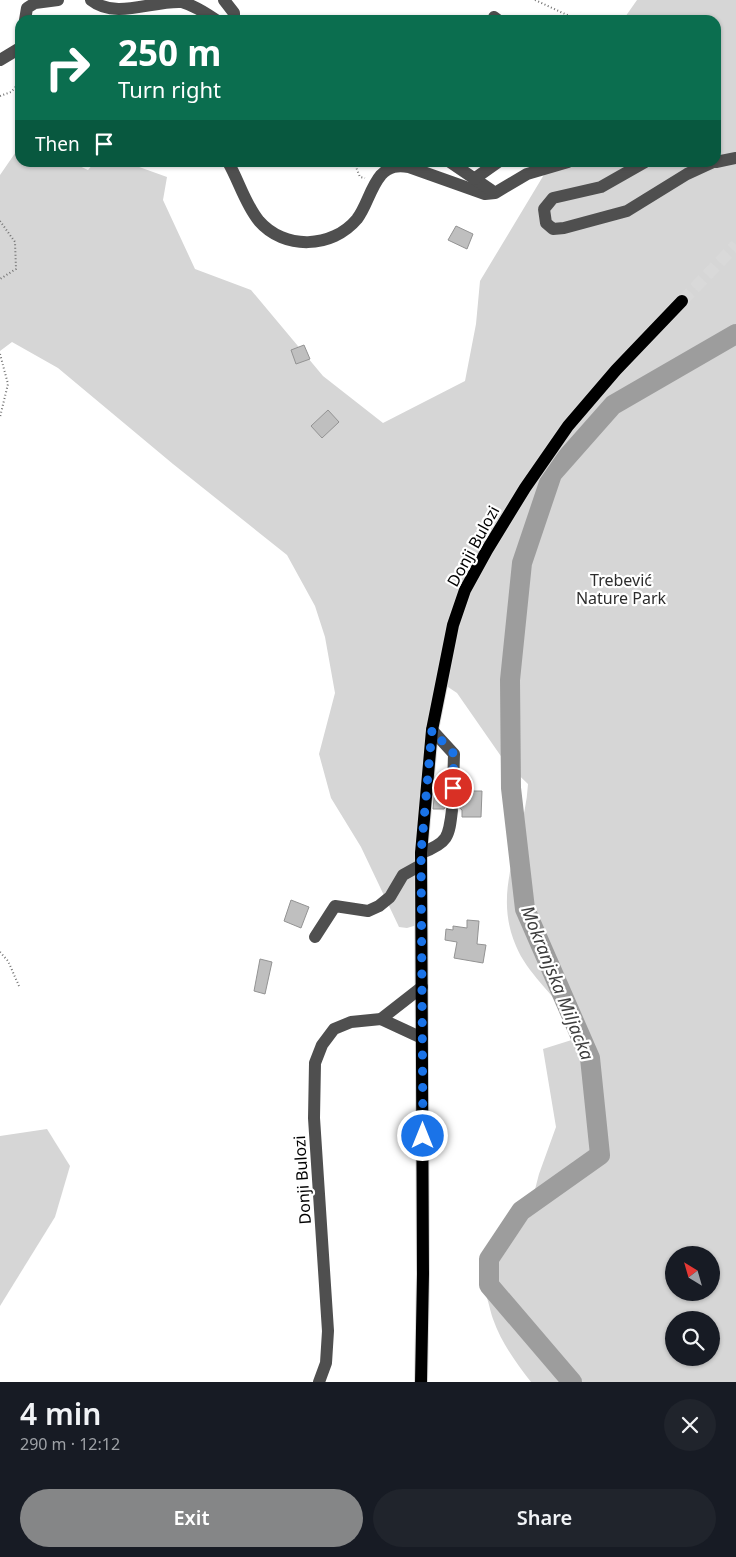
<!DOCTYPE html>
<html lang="en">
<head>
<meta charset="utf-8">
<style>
  body { margin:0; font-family:"Noto Sans",sans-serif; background:#20242c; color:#f1f3f6; height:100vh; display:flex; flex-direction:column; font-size:19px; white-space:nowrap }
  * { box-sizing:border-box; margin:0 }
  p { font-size:16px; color:#9ea1a6 }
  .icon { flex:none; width:28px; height:28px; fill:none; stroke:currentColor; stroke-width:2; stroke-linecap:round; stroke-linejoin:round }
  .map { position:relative; height:1382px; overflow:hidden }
  .side { display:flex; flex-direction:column; background:#171b24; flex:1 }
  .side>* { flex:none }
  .banner { position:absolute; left:15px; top:15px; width:706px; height:152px; border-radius:15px; box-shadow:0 1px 4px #0004; background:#0b6e4f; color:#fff; overflow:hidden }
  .needle { width:32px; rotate:323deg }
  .buttons { position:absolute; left:665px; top:1246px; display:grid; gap:10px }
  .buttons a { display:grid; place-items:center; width:55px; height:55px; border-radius:50%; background:#171b24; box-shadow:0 1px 4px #0004; font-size:25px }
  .pin { position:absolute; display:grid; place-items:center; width:42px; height:42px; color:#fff; margin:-21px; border:2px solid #fff; border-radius:50%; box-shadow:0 1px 5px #0007 }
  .me { position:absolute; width:55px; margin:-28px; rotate:0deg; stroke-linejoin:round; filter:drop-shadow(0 0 4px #0008) }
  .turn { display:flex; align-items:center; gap:18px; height:105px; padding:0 20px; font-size:22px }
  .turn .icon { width:65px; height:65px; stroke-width:2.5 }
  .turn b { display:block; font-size:35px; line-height:42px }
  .then { display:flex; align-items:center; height:48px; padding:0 20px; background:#0003; gap:10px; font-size:19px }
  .round { display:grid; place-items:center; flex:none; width:52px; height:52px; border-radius:26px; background:#20242c }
  .head { display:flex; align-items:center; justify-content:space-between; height:85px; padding:0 20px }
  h1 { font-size:30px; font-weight:600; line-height:38px }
  .primary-button { display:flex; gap:10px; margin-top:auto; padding:10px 20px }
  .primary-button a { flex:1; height:58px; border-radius:30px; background:#858687; color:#fff; font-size:20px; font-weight:600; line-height:58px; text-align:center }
  .primary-button a+a { background:#20242c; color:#f1f3f6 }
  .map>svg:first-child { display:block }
  .green { fill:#d6d6d6; fill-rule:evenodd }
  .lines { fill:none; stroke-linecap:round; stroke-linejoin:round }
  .river { stroke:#9d9d9d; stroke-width:20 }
  .building { fill:#bfbfbf; stroke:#939393 }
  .minor-tunnel { stroke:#d9d9d9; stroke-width:12; stroke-dasharray:12 6; stroke-linecap:butt }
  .major-tunnel { stroke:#d9d9d9; stroke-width:12; stroke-dasharray:12 6; stroke-linecap:butt }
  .major-casing { stroke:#dbdbdb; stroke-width:14 }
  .path { stroke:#717171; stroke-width:2; stroke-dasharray:1 2.5; stroke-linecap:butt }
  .minor { stroke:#4f4f4f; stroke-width:12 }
  .major { stroke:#000; stroke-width:12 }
  .route { stroke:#1a73e8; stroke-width:9; stroke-dasharray:0 16.2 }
  .labels { text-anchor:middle; stroke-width:4.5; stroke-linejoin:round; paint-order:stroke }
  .street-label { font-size:16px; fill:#000; stroke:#fff }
  .park-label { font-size:16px; fill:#2d2d2d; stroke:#fff }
  .water-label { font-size:18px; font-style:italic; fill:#3e3e3e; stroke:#fff }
</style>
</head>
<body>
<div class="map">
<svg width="736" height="1382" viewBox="0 0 736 1382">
  <rect width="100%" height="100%" fill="#fff"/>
  <g class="green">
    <path d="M 637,0 L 736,0 L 736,1382 L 531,1382 C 516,1363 501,1342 493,1319 C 488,1304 489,1297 479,1283 L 483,1267 L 490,1261 L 494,1245 L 502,1233 L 531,1205 L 539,1174 L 556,1127 L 543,1049 L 578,1038 C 566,1002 530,980 516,946 C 491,888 525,841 528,784 L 505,762 L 457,693 L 445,685 L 427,782 L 427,922 L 407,928 L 399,927 L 361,847 L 331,798 L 319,754 L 335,693 L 325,637 L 315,606 L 287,555 L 173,464 L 58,368 L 12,342 L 0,351 L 0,175 L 20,146 L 20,162 L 73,163 L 88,170 L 94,163 L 128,163 L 167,177 L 163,200 L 195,269 L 251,290 L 323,376 L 383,423 L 465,381 L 476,324 L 480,281 L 551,163 L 716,162 L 716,20 L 623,20 ZM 674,1255 L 711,1255 L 711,1292 L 674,1292 ZM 674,1320 L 711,1320 L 711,1358 L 674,1358 Z"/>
    <path d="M 47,1129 L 70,1166 L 55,1217 L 0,1306 L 0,1136 Z"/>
  </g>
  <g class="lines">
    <path class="river" d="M 572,1382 L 489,1285 L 489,1259 L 521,1211 L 600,1155 L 590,1058 L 525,909 L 511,788 L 510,680 L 522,563 L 552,474 L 613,405 L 736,334"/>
  </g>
  <g class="building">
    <path d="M 456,226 L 473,234 L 467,249 L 448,240 Z"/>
    <path d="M 304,345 L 310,359 L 296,364 L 291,350 Z"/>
    <path d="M 328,410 L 339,422 L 322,438 L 311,426 Z"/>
    <path d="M 435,788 L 445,788 L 446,792 L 452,796 L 457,795 L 461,788 L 464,788 L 464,791 L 482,791 L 481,817 L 462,817 L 462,810 L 453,802 L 448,803 L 444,809 L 433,809 Z"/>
    <path d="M 291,900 L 309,907 L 301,928 L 284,921 Z"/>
    <path d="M 467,920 L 479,921 L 477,944 L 486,945 L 483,963 L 454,958 L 457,942 L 445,940 L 446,929 L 453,930 L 453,926 L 467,928 Z"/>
    <path d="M 260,959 L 272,962 L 265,994 L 254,991 Z"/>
  </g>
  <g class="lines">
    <path class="minor-tunnel" d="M 452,810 L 453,788"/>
    <path class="major-tunnel" d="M 682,301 L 736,245"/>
    <defs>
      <path id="major" d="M 421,1382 L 423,1274 L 421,853 L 432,730 L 453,625 L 465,590 L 487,550 L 525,488 L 568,426 L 616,370 L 682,301"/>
    </defs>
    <use href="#major" class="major-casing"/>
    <g class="path">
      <path d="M 535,0 L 578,20"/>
      <path d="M 0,96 L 11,92 L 20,82"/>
      <path d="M 354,162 L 360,177 L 365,178"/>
      <path d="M 0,221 L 15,242 L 16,269 L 0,279"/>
      <path d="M 0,354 L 8,384 L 0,417"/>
      <path d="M 0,952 L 8,961 L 19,986"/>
    </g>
    <g class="minor">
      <path d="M 91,0 C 116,20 153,0 182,2 C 195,6 206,13 216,20"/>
      <path d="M 224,0 L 234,13 L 234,20"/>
      <path d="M 494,17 L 498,20"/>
      <path d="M 25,20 L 27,8 L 35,3 L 58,0"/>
      <path d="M 0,60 L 20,48"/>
      <path d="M 228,162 C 239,181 245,204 259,221 C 284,250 332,249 357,219 C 367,206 370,188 381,175 C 389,166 398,165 409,167 L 485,194 L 495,193 L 527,174 L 568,162"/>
      <path d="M 450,162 L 491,190"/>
      <path d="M 645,162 L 601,187 L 553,198 L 544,209 L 546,223 L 553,229 L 564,228 L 627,211 L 687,174 L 713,162"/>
      <path d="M 716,162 L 736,158"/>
      <path d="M 474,179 L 498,162"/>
      <path d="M 432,730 L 454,754 L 453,788"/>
      <path d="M 421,853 C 448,843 449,837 452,810"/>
      <path d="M 315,937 L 335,906 L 368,911 L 379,906 L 390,897 L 403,875 L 421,865"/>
      <path d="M 381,1019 L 422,1038"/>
      <path d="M 319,1382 L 326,1363 L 328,1331 L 314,1118 L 315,1063 L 322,1045 L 334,1029 L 351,1022 L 381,1019 L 422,987"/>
    </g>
    <use href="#major" class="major"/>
  </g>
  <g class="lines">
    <path class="route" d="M 423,1136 L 421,853 L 432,730 L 454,754 L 453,788"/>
  </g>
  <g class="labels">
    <g class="street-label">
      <text transform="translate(473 546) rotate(-61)" y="6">Donji Bulozi</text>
      <text transform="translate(302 1180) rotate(-94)" y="6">Donji Bulozi</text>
    </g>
    <g class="park-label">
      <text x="621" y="586">Trebević<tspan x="621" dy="18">Nature Park</tspan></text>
    </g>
    <g class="water-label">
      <text transform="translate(557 983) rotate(68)" y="6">Mokranjska Miljacka</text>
    </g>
  </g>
</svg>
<div class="buttons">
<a><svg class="needle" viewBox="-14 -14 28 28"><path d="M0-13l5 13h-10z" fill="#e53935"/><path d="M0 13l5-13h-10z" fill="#9ea1a6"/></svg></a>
<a><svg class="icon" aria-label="search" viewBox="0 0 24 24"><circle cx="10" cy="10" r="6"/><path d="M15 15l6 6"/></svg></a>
</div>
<div class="pin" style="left:453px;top:788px;background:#d93025"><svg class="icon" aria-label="arrive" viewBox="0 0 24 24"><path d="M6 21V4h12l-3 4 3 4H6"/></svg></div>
<svg class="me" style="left:423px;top:1136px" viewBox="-20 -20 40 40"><circle r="17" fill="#1a73e8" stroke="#fff" stroke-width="3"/><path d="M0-11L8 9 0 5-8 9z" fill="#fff"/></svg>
<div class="banner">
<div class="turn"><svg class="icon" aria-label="right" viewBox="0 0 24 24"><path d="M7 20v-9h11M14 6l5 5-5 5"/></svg><div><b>250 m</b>Turn right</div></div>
<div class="then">Then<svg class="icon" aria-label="arrive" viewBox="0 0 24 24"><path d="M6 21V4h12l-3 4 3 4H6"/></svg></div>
</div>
</div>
<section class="side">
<div class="head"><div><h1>4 min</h1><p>290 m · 12:12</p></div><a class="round"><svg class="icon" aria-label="close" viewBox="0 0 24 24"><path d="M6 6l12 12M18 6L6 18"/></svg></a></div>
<div class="primary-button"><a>Exit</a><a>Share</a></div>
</section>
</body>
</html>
